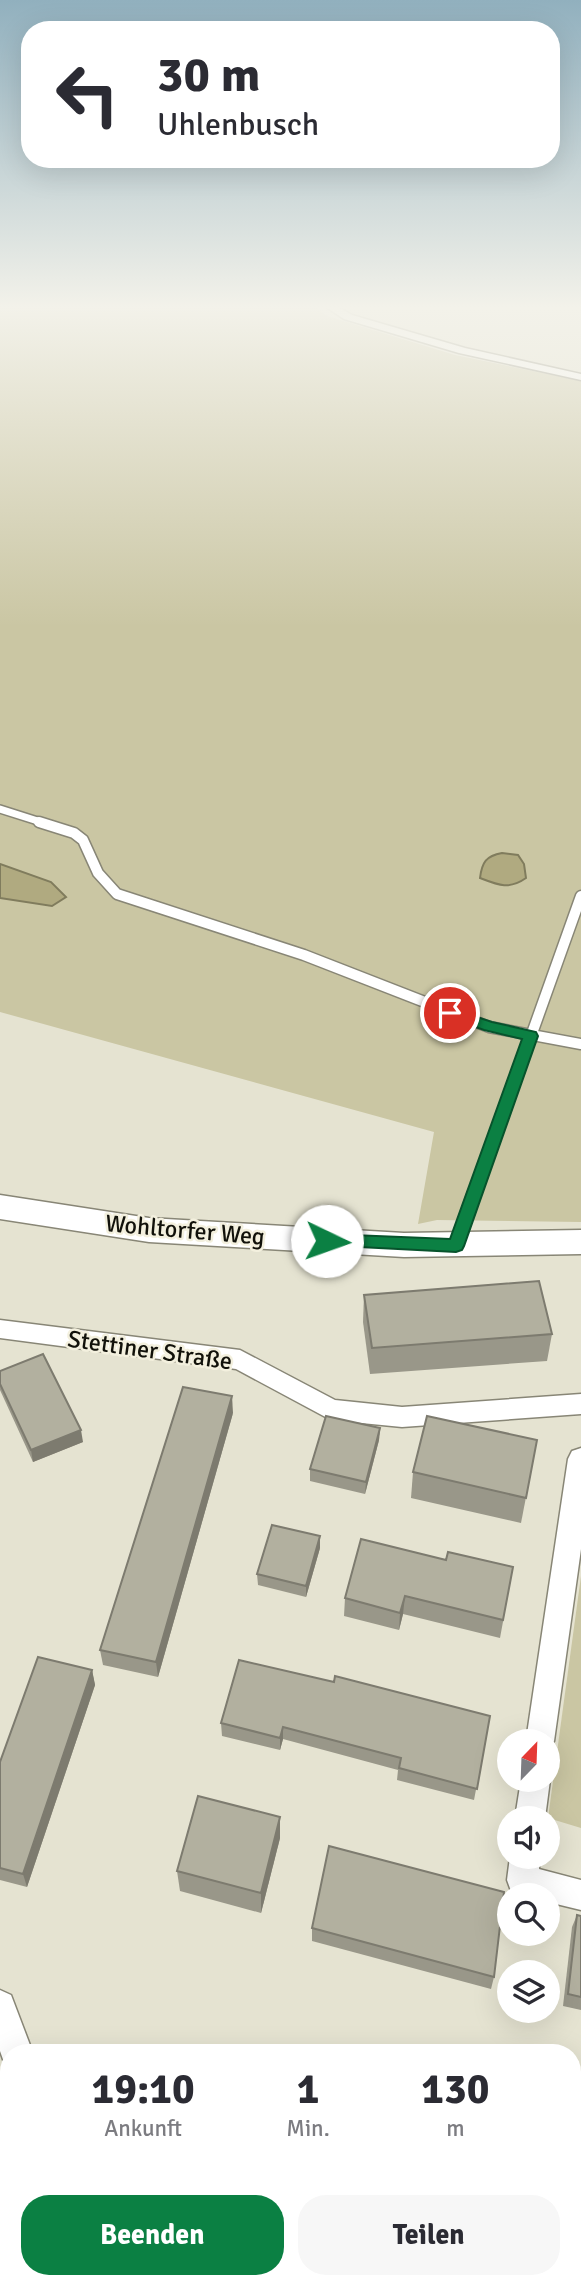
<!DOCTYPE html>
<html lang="de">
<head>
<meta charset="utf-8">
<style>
  body { margin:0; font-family:Signika,sans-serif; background:#f7f7f7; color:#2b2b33; height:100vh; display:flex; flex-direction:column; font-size:26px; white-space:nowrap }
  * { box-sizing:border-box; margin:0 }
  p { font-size:23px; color:#7c7c81 }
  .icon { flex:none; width:38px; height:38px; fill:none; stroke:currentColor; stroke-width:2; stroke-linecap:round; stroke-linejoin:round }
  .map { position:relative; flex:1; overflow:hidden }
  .drawer { position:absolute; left:0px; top:2044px; width:581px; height:245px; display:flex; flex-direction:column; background:#fff; border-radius:28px 28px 0 0; box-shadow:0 7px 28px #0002 }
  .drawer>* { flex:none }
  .guide { position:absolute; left:21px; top:21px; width:539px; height:147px; border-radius:28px; box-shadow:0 7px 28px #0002; background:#fff; color:#2b2b33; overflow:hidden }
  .needle { width:46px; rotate:23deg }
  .controls { position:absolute; left:497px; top:1729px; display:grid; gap:14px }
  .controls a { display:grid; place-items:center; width:63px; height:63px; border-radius:50%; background:#fff; box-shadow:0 7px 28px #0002; font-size:35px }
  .pin { position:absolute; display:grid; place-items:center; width:60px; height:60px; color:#fff; margin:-30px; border:4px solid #fff; border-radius:50%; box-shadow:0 2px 7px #0007 }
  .me { position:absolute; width:77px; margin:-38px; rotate:93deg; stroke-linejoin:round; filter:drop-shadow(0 0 5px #0008) }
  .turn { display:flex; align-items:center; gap:24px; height:147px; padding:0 21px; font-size:32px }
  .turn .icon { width:91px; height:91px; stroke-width:2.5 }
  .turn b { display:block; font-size:49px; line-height:60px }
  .eta { display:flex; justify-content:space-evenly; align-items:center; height:119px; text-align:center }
  .eta b { font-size:42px; font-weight:700; line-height:49px }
  .button { display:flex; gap:14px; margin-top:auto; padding:14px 21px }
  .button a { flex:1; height:80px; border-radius:28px; background:#0b8043; color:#fff; font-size:28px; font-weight:700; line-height:80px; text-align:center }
  .button a+a { background:#f7f7f7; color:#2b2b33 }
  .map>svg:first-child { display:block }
  .green { fill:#cac6a3 }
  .water { fill:#b0aa80; stroke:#807c5d; stroke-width:2 }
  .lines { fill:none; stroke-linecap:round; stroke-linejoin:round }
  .service-far2-casing { stroke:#888676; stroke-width:10 }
  .service-far1-casing { stroke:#888676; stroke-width:13 }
  .service-casing { stroke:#888676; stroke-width:16 }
  .minor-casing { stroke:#888676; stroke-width:3 }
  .secondary-casing { stroke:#888676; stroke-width:3 }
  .service-far2 { stroke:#fff; stroke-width:7 }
  .service-far1 { stroke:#fff; stroke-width:10 }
  .service { stroke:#fff; stroke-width:12 }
  .minor { fill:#fff; fill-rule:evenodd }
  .secondary { fill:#fff; fill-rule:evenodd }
  .wall { fill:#999789 }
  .shaded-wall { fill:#7d7b6f }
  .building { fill:#b2b09f; stroke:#7d7b6f; stroke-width:2 }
  .route { fill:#0b8043; stroke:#07532c; stroke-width:2 }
  .labels { text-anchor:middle; stroke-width:5; stroke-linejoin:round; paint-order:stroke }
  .street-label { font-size:24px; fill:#11110a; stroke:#f3f0de }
</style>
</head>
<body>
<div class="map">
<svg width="581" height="2289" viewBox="0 0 581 2289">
  <rect width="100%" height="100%" fill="#e5e3d1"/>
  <g class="green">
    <path d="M 0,307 L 316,307 L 327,316 L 455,355 L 581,381 L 581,1222 L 437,1220 L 418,1224 L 434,1132 L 0,1012 Z"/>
    <path d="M 581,1576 L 581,1828 L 548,1818 Z"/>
    <path d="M 31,2280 L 213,2280 L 207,2289 L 28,2289 Z"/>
  </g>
  <g class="water">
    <path d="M 502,853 L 518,855 L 524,864 L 526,878 C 509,890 498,885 480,878 C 482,862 486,856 502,853 Z"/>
    <path d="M 0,864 L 51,882 L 66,897 L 52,906 L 0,898 Z"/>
  </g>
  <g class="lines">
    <defs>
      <path id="service-far2" d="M 0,809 L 44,823"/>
      <g id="service-far1">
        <path d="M 39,822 L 74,833 L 83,840 L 98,873 L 117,894 L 304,955 L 489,1027 L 581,1044"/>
        <path d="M 474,1196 L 581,896"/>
      </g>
      <path id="service" d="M 457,1243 L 474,1194"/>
      <g id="minor">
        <path d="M 326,307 L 338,307 L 352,315 L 465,348 L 581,374 L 581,380 L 459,353 L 344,319 Z"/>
        <path d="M 0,1320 L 240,1350 L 335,1400 L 402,1407 L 581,1394 L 581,1414 L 402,1427 L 331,1420 L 236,1369 L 0,1338 Z"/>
        <path d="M 581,1448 L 581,1549 L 554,1741 L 548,1752 L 548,1741 L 526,1741 L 568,1459 L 572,1451 Z"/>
        <path d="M 548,1776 L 550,1780 L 545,1818 L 515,1818 L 521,1780 L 548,1780 Z"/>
        <path d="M 510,1857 L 540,1857 L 539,1869 L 581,1880 L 581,1910 L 548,1902 L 548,1895 L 522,1895 L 511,1891 L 507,1880 Z"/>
        <path d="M 0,1990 L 11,1995 L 33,2053 L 9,2053 L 9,2066 L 5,2065 L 0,2051 Z"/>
        <path d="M 9,2178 L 9,2248 L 0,2252 L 0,2181 Z"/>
      </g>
      <path id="secondary" d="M 0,1195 L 149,1218 L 404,1233 L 581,1230 L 581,1254 L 404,1257 L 149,1242 L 0,1219 Z"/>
    </defs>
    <use href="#service-far2" class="service-far2-casing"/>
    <use href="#service-far1" class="service-far1-casing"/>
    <use href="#service" class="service-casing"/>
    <use href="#minor" class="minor-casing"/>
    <use href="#secondary" class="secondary-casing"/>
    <use href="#service-far2" class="service-far2"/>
    <use href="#service-far1" class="service-far1"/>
    <use href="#service" class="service"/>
    <use href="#minor" class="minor"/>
    <use href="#secondary" class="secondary"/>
  </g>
  <g class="wall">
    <path d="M 364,1295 L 552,1334 L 547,1361 L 370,1374 L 363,1322 Z"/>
    <path d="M 0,1371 L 83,1442 L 33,1462 L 0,1390 Z"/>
    <path d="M 233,1413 L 158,1677 L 103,1665 L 100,1650 Z"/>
    <path d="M 380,1428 L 379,1440 L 365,1494 L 310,1481 L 310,1469 Z"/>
    <path d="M 537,1440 L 521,1523 L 411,1498 L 413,1472 Z"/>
    <path d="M 320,1548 L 306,1597 L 258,1585 L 257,1574 Z"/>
    <path d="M 446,1560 L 513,1567 L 500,1638 L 403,1614 L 399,1630 L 344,1616 L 345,1598 Z"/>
    <path d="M 92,1670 L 95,1685 L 27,1887 L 0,1880 L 0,1762 Z"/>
    <path d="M 334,1682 L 490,1716 L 474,1800 L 397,1780 L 398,1770 L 283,1739 L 280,1750 L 222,1736 L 221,1723 Z"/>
    <path d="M 280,1817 L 280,1838 L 261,1913 L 180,1891 L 177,1871 Z"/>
    <path d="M 577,1915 L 581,1916 L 581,2010 L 563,2006 L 572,1927 Z"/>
    <path d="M 312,1928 L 494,1977 L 491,1989 L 312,1941 Z"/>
  </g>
  <g class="shaded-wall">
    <path d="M 232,1396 L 233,1413 L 158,1677 L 156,1662 Z"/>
    <path d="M 380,1428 L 379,1440 L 365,1494 L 366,1482 Z"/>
    <path d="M 81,1430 L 83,1442 L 33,1462 L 31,1450 Z"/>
    <path d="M 320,1536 L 320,1548 L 306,1597 L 306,1586 Z"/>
    <path d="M 405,1596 L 403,1614 L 399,1630 L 400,1613 Z"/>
    <path d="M 92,1670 L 95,1685 L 27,1887 L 23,1874 Z"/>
    <path d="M 283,1727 L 283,1739 L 280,1750 L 280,1738 Z"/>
    <path d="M 280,1817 L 280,1838 L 261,1913 L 261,1893 Z"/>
  </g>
  <g class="building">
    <path d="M 539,1281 L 552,1334 L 372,1348 L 364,1295 Z"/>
    <path d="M 43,1354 L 81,1430 L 31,1450 L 0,1384 L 0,1371 Z"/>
    <path d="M 183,1387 L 232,1396 L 156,1662 L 100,1650 Z"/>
    <path d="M 326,1416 L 380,1428 L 366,1482 L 310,1469 Z"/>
    <path d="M 427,1416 L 537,1440 L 526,1498 L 413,1472 Z"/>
    <path d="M 272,1525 L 320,1536 L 306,1586 L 257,1574 Z"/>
    <path d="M 361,1539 L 446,1560 L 448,1552 L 513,1567 L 503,1620 L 405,1596 L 400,1613 L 345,1598 Z"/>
    <path d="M 38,1657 L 92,1670 L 23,1874 L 0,1868 L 0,1762 Z"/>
    <path d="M 239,1660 L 334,1682 L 335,1676 L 490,1716 L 477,1789 L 399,1768 L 401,1758 L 283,1727 L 280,1738 L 221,1723 Z"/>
    <path d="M 198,1796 L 280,1817 L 261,1893 L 177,1871 Z"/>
    <path d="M 329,1846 L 504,1892 L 494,1977 L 312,1928 Z"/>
    <path d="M 577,1915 L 581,1916 L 581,1997 L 568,1994 Z"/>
    <path d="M 371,2280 L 522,2280 L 521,2289 L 370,2289 Z"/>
  </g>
  <linearGradient id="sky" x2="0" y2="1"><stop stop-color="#91b0be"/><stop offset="0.49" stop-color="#f3f2ea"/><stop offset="1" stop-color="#f3f2ea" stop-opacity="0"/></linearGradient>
  <rect width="581" height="627" fill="url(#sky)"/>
  <path class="route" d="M 450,1008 L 492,1022 L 536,1032 L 538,1036 L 464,1246 L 462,1250 L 456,1252 L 321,1245 L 319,1241 L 321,1236 L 327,1234 L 450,1239 L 522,1039 L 484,1030 L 445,1016 L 443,1013 L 445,1009 Z"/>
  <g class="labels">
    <g class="street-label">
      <text transform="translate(185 1230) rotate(5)" y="8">Wohltorfer Weg</text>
      <text transform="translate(150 1350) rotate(8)" y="8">Stettiner Straße</text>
    </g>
  </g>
</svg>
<div class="controls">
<a><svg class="needle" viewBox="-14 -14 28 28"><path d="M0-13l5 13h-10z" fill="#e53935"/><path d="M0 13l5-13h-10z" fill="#7c7c81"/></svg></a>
<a><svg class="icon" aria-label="sound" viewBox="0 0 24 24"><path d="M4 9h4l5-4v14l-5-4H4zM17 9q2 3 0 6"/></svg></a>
<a><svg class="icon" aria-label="search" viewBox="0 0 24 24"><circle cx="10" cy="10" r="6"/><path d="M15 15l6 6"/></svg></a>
<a><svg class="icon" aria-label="layers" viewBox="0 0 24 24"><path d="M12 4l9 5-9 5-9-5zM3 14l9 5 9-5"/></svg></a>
</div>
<div class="pin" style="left:450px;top:1013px;background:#d93025"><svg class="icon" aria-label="arrive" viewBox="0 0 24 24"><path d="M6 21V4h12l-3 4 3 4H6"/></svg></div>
<svg class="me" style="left:327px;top:1241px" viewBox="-20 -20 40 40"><circle r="19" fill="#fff"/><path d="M0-13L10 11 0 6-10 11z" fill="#0b8043"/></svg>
<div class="guide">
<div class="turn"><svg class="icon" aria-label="left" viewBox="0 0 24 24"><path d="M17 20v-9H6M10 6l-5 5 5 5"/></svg><div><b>30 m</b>Uhlenbusch</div></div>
</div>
<section class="drawer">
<div class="eta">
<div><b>19:10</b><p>Ankunft</p></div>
<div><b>1</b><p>Min.</p></div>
<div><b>130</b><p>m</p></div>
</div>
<div class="button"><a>Beenden</a><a>Teilen</a></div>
</section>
</div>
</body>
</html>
